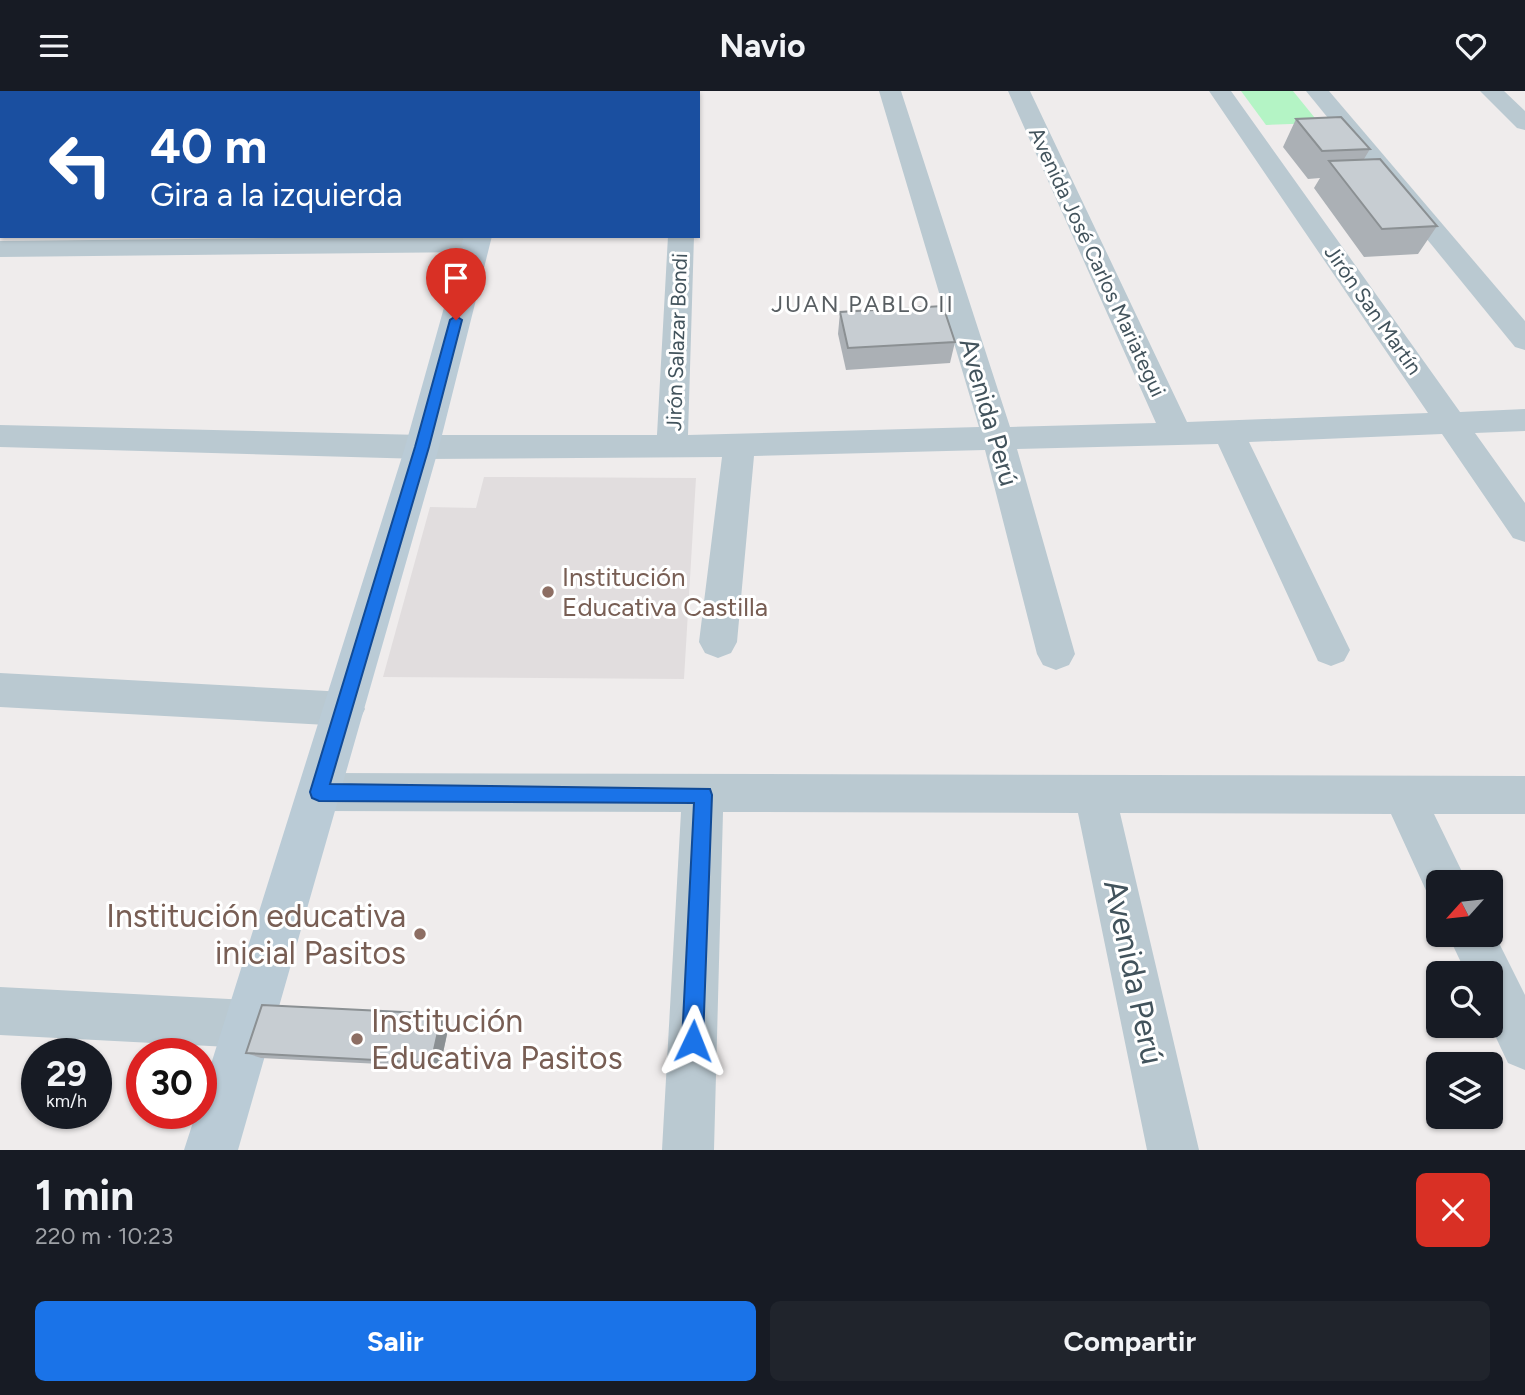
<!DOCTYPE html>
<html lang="es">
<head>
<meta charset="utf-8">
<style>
  body { margin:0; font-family:Figtree,sans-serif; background:#20242c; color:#f1f3f6; height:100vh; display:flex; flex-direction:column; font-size:26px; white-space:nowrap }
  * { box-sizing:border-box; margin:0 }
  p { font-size:23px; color:#9ea1a6 }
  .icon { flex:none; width:38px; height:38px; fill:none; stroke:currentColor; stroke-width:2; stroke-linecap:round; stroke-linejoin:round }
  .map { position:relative; height:1059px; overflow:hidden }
  .details { display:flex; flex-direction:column; background:#171b24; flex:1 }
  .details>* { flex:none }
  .top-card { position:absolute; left:0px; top:0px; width:700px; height:147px; box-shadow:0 2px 5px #0004; background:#1a4fa0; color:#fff; overflow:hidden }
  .needle { width:46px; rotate:243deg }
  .tools { position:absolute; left:1426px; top:779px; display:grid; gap:14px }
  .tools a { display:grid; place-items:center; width:77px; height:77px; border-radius:10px; background:#171b24; box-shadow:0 2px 5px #0004; font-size:35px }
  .speed { position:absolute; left:21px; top:947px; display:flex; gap:14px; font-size:35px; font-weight:700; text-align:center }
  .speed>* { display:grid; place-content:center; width:91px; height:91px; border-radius:50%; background:#171b24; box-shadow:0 2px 5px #0004; line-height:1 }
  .speed small { font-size:18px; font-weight:400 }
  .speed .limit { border:10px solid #d22; background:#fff; color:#111 }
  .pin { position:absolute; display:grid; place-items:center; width:60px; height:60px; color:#fff; margin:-72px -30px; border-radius:50% 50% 50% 0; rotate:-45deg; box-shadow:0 0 7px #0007 }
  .pin .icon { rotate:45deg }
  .me { position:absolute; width:77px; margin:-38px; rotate:2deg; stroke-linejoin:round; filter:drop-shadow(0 0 5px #0008) }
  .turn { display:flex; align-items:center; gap:24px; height:147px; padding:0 35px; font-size:32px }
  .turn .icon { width:91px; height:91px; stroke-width:2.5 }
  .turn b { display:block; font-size:49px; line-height:60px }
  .round { display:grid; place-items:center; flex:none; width:74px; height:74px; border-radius:10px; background:#20242c }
  .head { display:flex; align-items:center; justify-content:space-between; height:119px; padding:0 35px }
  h1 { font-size:42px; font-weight:700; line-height:52px }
  .action { display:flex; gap:14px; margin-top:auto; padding:14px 35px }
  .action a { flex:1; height:80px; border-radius:10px; background:#1a73e8; color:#fff; font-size:28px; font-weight:700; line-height:80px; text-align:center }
  .action a+a { background:#20242c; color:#f1f3f6 }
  header { display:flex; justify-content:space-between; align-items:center; height:91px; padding:0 35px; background:#171b24; font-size:32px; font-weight:700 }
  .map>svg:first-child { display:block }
  .education { fill:#e1ddde }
  .green { fill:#b4f4c5 }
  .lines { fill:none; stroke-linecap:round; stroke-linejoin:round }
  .street { fill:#bac9d1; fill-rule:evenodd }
  .secondary { fill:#bacbd6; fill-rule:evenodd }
  .wall { fill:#abb0b5 }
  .shaded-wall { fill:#8b9093 }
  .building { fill:#c7cdd2; stroke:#8b9093; stroke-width:2 }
  .route { fill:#1a73e8; stroke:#114b97; stroke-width:2 }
  .education-dot { fill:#8d6e63; stroke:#fff; stroke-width:2.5 }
  .labels { text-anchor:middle; stroke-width:6; stroke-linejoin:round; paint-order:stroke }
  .far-street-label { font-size:21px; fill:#42535c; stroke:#fff }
  .far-neighbourhood-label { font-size:23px; letter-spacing:2px; fill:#585e62; stroke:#fff }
  .street-label { font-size:26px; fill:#42535c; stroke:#fff }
  .education-label { font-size:26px; fill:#785e54; stroke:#fff; text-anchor:start }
  .near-education-label { font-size:32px; fill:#785e54; stroke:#fff; text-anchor:end }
  .near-street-label { font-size:32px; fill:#42535c; stroke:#fff }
</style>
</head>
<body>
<header><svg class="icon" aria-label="menu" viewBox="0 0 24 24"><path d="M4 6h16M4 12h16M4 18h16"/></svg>Navio<svg class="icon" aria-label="heart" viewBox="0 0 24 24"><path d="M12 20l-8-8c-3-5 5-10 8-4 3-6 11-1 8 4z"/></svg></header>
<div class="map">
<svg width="1525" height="1059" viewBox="0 0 1525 1059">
  <rect width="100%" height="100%" fill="#efecec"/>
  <path class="education" d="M 484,386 L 696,387 L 684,588 L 383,586 L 430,416 L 476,417 Z"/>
  <path class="green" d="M 1241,0 L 1293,0 L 1319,32 L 1266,34 Z"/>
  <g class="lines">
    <g class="street">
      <path d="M 54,0 L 77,0 L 53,2 Z"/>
      <rect x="676" y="0" width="22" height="2"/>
      <path d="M 879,0 L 901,0 L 1010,336 L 1156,332 L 1008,0 L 1030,0 L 1187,331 L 1428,322 L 1209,0 L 1231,0 L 1460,321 L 1525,318 L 1525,340 L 1475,342 L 1525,412 L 1525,451 L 1513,447 L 1442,343 L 1249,351 L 1350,559 L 1344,570 L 1331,575 L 1318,570 L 1218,353 L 1017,358 L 1075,563 L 1069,574 L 1056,579 L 1043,574 L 1037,563 L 985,359 L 754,365 L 737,551 L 731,562 L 718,567 L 705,562 L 699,551 L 722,366 L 422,368 L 0,356 L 0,334 L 422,344 L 657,344 L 668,145 L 694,145 L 688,344 L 979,336 Z"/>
      <path d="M 1306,0 L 1329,0 L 1525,230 L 1525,259 L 1515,256 Z"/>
      <path d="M 1480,0 L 1504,0 L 1525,20 L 1525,39 L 1517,37 Z"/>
      <path d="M 0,69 L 2,69 L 0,85 Z"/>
      <path d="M 459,145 L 485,147 L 489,153 L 485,159 L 476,161 L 0,166 L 0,150 Z"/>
      <path d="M 0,582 L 345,601 L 359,606 L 365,618 L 359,630 L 345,635 L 0,616 Z"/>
      <path d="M 319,682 L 1525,685 L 1525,723 L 1434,723 L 1467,791 L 1438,791 L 1438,810 L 1429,806 L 1391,723 L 1120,722 L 1199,1059 L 1147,1059 L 1078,722 L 723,721 L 714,1059 L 662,1059 L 681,721 L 319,720 L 304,715 L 298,701 L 304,687 Z"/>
      <path d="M 1491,836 L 1525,904 L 1525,979 L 1508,972 L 1490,934 L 1491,882 L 1466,882 L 1448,844 L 1491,844 Z"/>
      <path d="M 0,896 L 248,909 L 265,916 L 272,933 L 265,950 L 248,957 L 0,944 Z"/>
    </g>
    <g class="secondary">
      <rect x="505" y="0" width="24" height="2"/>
      <path d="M 464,145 L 492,145 L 439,356 L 238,1059 L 184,1059 L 196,1022 L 201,1022 L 201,1005 L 405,356 Z"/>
    </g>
  </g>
  <g class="wall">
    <path d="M 1296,28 L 1370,58 L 1364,68 L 1437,135 L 1418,163 L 1364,166 L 1314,97 L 1320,87 L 1308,88 L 1283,56 Z"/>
    <path d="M 840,221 L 955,251 L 950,272 L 846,279 L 838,243 Z"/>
    <path d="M 442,923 L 450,929 L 440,976 L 261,967 L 246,962 Z"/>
  </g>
  <g class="shaded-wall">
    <path d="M 382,0 L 394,0 L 393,2 L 381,2 Z"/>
    <path d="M 442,923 L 450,929 L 440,976 L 431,972 Z"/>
  </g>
  <g class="building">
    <path d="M 241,0 L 382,0 L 381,2 L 240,2 Z"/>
    <path d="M 1341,26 L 1370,58 L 1322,60 L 1296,28 Z"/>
    <path d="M 1380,68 L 1437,135 L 1382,138 L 1329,70 Z"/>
    <path d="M 943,215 L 955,251 L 848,257 L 840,221 Z"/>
    <path d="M 262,914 L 442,923 L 431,972 L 246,962 Z"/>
  </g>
  <path class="route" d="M 456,225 L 462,229 L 429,356 L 330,693 L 710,698 L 712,704 L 703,950 L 700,957 L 693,960 L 685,957 L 682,950 L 694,712 L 319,710 L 312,707 L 310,701 L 415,356 L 450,229 Z"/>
  <g class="education-dot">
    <circle cx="548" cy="501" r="7"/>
    <circle cx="420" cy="843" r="7"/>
    <circle cx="357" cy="948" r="7"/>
  </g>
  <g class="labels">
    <g class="far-street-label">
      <text transform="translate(1097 171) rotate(65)" y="7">Avenida José Carlos Mariategui</text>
      <text transform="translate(1373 219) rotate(55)" y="7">Jirón San Martín</text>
      <text transform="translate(677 251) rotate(-88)" y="7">Jirón Salazar Bondi</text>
    </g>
    <g class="far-neighbourhood-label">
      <text x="863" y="221">JUAN PABLO II</text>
    </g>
    <g class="street-label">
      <text transform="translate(989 321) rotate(74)" y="9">Avenida Perú</text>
    </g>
    <g class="education-label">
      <text x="562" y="495">Institución<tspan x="562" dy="30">Educativa Castilla</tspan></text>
    </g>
    <g class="near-education-label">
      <text x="406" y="836">Institución educativa<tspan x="406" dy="37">inicial Pasitos</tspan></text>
      <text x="371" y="941" text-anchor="start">Institución<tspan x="371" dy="37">Educativa Pasitos</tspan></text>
    </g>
    <g class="near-street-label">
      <text transform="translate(1134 881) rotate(78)" y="11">Avenida Perú</text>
    </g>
  </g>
</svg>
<div class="tools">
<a><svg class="needle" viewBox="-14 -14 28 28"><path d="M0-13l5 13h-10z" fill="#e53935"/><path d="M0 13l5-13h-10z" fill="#9ea1a6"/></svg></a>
<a><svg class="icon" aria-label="search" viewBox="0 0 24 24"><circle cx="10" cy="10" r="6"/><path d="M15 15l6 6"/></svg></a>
<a><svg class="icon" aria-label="layers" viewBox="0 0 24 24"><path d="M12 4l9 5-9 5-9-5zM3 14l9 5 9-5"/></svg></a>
</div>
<div class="speed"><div>29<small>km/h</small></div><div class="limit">30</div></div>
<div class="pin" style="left:456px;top:229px;background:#d93025"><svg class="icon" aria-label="arrive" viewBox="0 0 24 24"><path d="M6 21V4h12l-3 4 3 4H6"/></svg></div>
<svg class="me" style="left:693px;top:950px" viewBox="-20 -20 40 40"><path d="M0-17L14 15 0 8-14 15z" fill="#1a73e8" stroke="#fff" stroke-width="4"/></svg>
<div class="top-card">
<div class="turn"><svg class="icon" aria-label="left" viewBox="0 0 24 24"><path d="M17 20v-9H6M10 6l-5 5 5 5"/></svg><div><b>40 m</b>Gira a la izquierda</div></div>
</div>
</div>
<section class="details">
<div class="head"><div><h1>1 min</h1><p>220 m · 10:23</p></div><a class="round" style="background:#d93025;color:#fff"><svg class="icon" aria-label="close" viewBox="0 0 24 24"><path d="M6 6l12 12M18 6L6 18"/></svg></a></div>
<div class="action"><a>Salir</a><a>Compartir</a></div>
</section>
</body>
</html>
